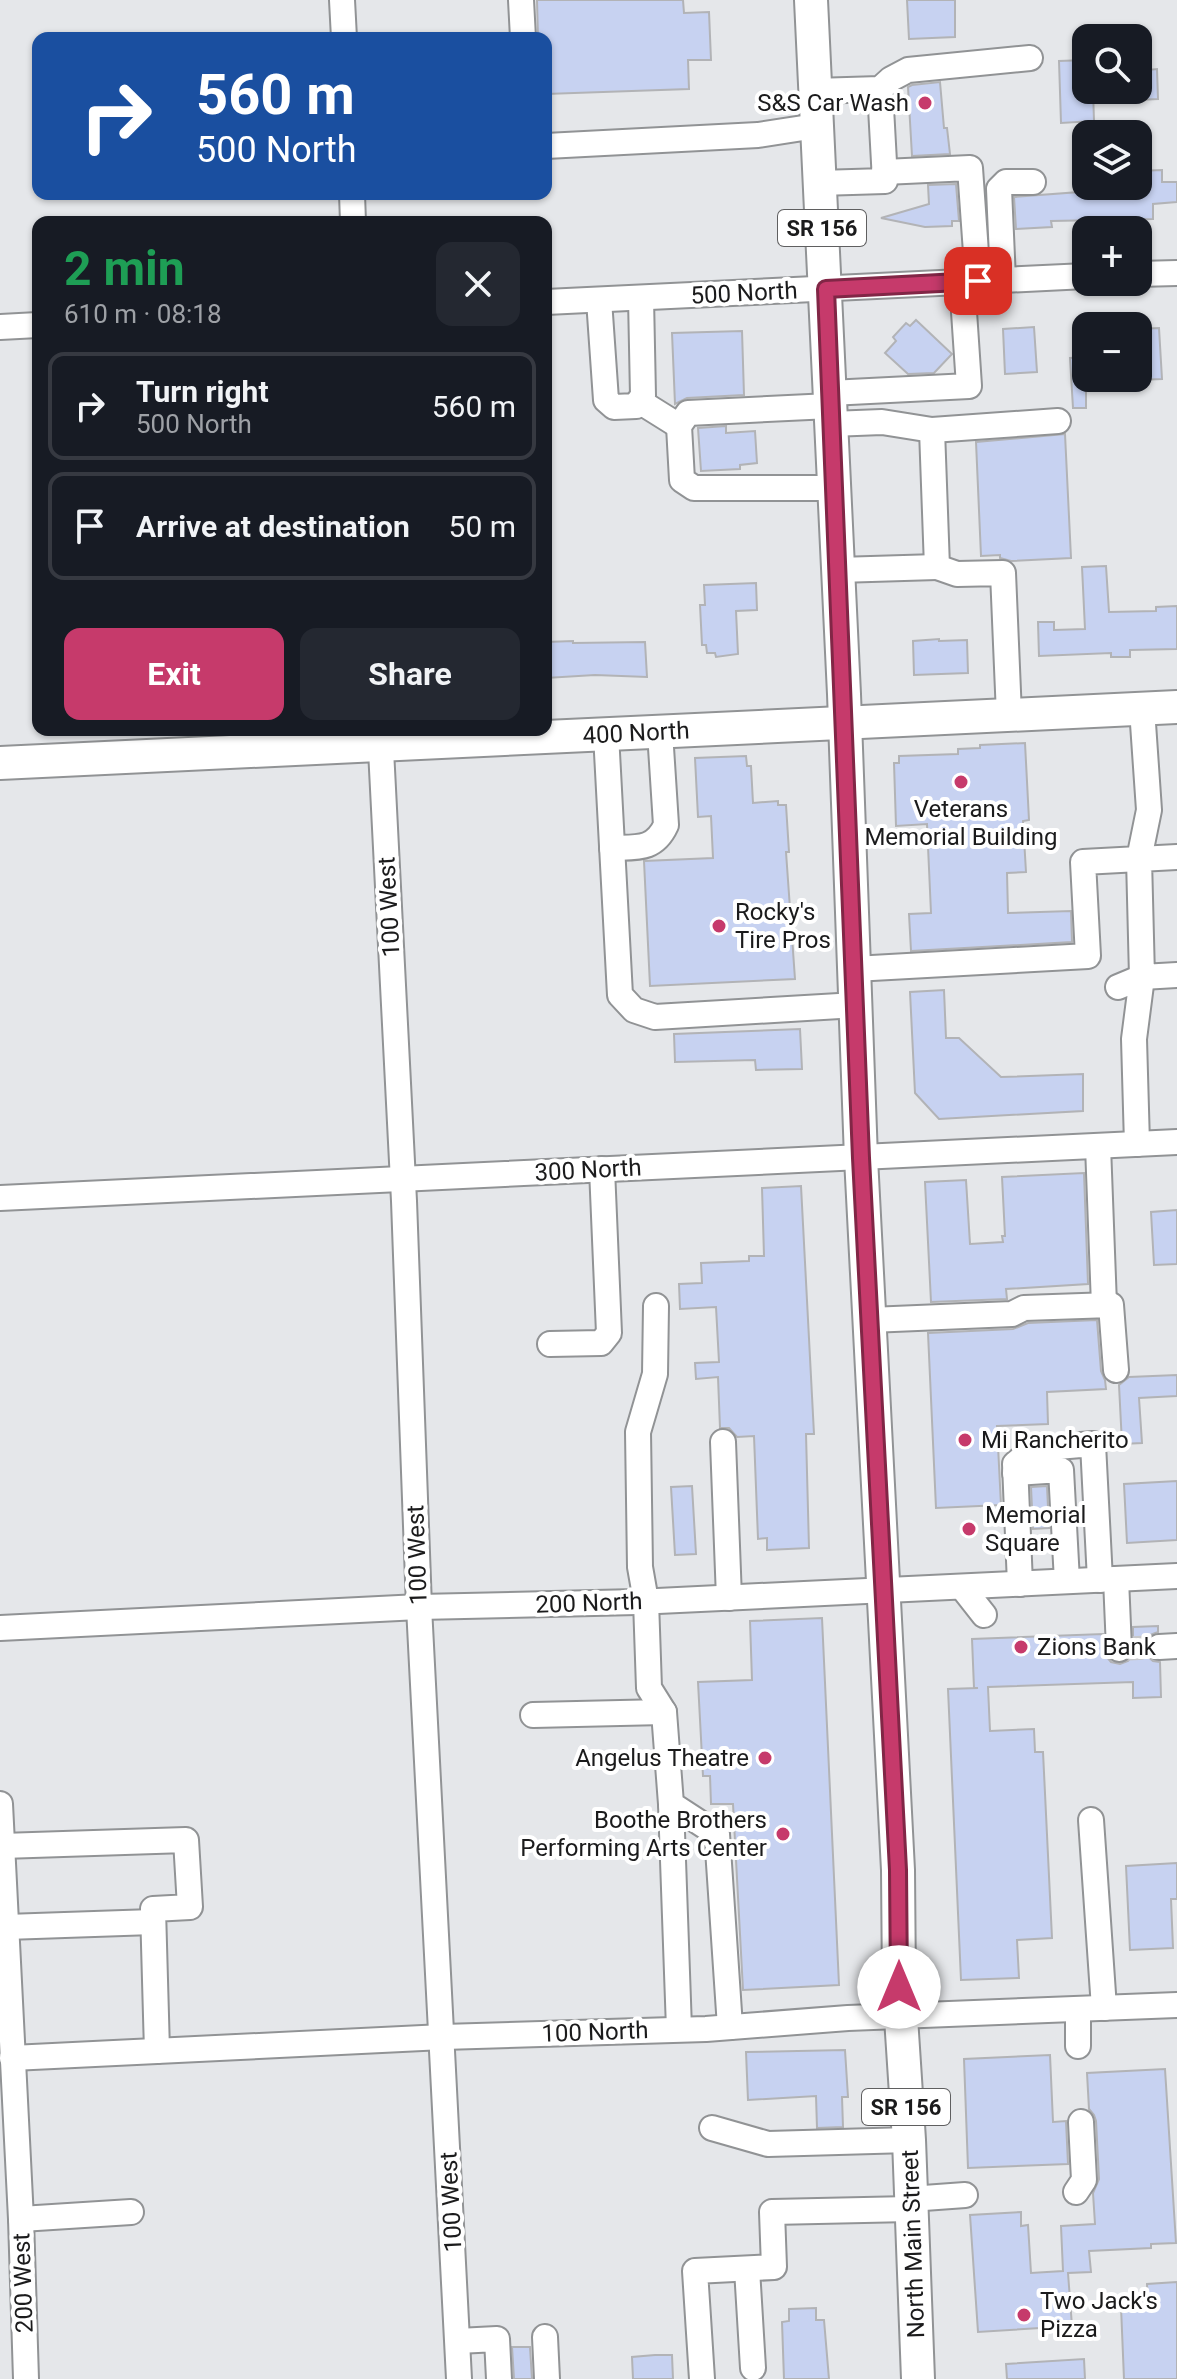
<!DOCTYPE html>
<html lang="en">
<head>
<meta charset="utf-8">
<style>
  body { margin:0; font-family:Roboto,sans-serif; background:#242831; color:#f1f3f6; height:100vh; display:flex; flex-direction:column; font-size:30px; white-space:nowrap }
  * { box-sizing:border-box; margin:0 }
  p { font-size:26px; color:#9ea1a6 }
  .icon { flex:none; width:44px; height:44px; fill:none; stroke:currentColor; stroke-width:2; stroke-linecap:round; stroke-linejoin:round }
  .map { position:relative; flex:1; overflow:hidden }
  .details { position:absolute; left:32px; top:216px; width:520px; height:520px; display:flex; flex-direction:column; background:#171b24; border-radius:16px; box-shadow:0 2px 6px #0004 }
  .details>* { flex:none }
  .banner { position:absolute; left:32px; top:32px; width:520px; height:168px; border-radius:16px; box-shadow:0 2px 6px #0004; background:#1a4fa0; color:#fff; overflow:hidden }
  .tools { position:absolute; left:1072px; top:24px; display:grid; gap:16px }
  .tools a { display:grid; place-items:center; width:80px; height:80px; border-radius:16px; background:#171b24; box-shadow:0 2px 6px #0004; font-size:40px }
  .pin { position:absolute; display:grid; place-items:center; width:68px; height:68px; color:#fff; margin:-34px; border-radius:16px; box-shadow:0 4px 12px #0006 }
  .me { position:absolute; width:88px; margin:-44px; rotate:0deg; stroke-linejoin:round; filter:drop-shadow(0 0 6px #0008) }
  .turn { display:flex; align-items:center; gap:28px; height:168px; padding:0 32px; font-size:36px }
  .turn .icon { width:104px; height:104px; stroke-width:2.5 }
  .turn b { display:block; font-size:56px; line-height:68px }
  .round { display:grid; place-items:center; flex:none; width:84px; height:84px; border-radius:16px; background:#242831 }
  .summary { display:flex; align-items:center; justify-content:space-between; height:136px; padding:0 32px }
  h1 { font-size:48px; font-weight:700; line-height:60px; color:#1e9e55 }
  .cta { display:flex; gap:16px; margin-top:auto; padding:16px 32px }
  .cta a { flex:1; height:92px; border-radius:16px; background:#c63a6b; color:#fff; font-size:32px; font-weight:700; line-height:92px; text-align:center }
  .cta a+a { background:#242831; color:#f1f3f6 }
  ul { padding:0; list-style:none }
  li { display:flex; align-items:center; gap:24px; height:108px; margin:0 16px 12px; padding:0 16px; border:4px solid #363941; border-radius:16px }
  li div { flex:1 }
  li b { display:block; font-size:30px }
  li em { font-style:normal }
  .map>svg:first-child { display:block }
  .building { fill:#c7d2f1; stroke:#b2b3b6; stroke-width:2 }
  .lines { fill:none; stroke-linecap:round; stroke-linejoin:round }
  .minor-tunnel { stroke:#c7c8cb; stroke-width:24; stroke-dasharray:24 12; stroke-linecap:butt }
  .minor-casing { stroke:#919395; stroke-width:28 }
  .major-casing { stroke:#919395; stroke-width:36 }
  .minor { stroke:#fff; stroke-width:24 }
  .major { stroke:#fff; stroke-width:32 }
  .route-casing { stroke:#812646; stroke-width:20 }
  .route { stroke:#c63a6b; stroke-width:14 }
  .poi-dot { fill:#c63a6b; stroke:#fff; stroke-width:3 }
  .labels { text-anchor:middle; stroke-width:8; stroke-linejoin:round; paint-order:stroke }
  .shield { fill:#fff; stroke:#5f5f60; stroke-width:2 }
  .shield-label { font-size:22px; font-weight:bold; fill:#1b1b1c }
  .poi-label { font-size:24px; fill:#1b1b1c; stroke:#fff; text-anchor:start }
  .street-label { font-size:24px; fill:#1b1b1c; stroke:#fff }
</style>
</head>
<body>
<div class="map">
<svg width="1177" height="2379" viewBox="0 0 1177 2379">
  <rect width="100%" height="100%" fill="#e5e7ea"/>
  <g class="building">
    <path d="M 537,0 L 683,0 L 684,13 L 709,12 L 711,60 L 688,60 L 689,89 L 546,94 L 546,38 L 538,38 Z"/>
    <path d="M 907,0 L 955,0 L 955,37 L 909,39 Z"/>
    <path d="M 1086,60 L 1086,90 L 1093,90 L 1094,121 L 1061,123 L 1059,61 Z"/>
    <path d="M 1157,69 L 1158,99 L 1138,100 L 1138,71 Z"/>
    <path d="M 940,82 L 944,128 L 947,128 L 950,154 L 912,156 L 908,87 L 912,85 Z"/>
    <path d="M 1162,170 L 1162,182 L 1177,182 L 1177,202 L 1153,204 L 1153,219 L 1051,221 L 1052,227 L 1016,229 L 1014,197 L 1079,192 L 1078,187 L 1138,186 L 1138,171 Z"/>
    <path d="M 956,184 L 959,221 L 952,221 L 952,226 L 925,227 L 881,218 L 929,204 L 928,185 Z"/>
    <path d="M 916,320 L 952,354 L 934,373 L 908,374 L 885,353 L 896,341 L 893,337 L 906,323 L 910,326 Z"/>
    <path d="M 1034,327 L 1037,372 L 1005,374 L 1003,329 Z"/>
    <path d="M 1159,328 L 1162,379 L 1138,380 L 1138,329 Z"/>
    <path d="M 742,331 L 744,395 L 687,398 L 675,404 L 672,333 Z"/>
    <path d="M 1086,357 L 1086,408 L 1073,408 L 1070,358 Z"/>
    <path d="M 726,426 L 726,433 L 755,431 L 757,463 L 740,465 L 740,469 L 701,471 L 698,428 Z"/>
    <path d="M 1065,434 L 1071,558 L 1011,561 L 1000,558 L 1000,555 L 981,556 L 976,442 Z"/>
    <path d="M 1106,566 L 1109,612 L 1156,611 L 1156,607 L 1177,606 L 1177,649 L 1130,650 L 1130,657 L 1111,657 L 1111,653 L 1039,656 L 1038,622 L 1054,622 L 1054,630 L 1085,629 L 1082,567 Z"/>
    <path d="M 756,583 L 757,610 L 736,611 L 738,654 L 716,657 L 715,653 L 707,653 L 706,645 L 702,645 L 700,605 L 705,605 L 704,585 Z"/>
    <path d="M 939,639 L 939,641 L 967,640 L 968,673 L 914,675 L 913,641 Z"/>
    <path d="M 573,641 L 573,643 L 645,642 L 647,677 L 595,675 L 546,678 L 546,642 Z"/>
    <path d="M 1025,743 L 1029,820 L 1023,821 L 1026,872 L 1007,873 L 1008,913 L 1071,911 L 1072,942 L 911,951 L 909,914 L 931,913 L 927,824 L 896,826 L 894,763 L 899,763 L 899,756 L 958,754 L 958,749 L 980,748 L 980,745 Z"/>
    <path d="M 746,756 L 747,766 L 751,766 L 753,803 L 778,801 L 778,805 L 786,805 L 789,852 L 786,852 L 795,979 L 650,986 L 644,861 L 713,858 L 711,816 L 698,817 L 695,758 Z"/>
    <path d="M 944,990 L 946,1038 L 959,1038 L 1001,1077 L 1083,1074 L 1083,1111 L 939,1119 L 915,1093 L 910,992 Z"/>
    <path d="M 800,1029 L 802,1069 L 756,1070 L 755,1060 L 675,1062 L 674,1034 Z"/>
    <path d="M 1084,1173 L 1088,1284 L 1006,1289 L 1007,1299 L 931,1302 L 925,1182 L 966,1180 L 970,1244 L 1003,1242 L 1002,1236 L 1005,1236 L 1002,1177 Z"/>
    <path d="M 801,1186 L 814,1434 L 806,1434 L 809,1548 L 767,1550 L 767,1538 L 758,1539 L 754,1436 L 737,1437 L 729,1428 L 720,1428 L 718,1377 L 696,1379 L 695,1363 L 719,1362 L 716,1307 L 680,1309 L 679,1284 L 702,1283 L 701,1263 L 749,1261 L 749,1256 L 764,1256 L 762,1188 Z"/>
    <path d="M 1177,1210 L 1177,1264 L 1154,1265 L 1151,1212 Z"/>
    <path d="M 1097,1320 L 1101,1371 L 1105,1380 L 1106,1389 L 1047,1392 L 1048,1424 L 997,1426 L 1001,1505 L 936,1508 L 928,1333 L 1013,1329 L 1028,1323 Z"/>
    <path d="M 1177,1375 L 1177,1396 L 1139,1398 L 1142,1443 L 1122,1444 L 1119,1385 L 1129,1377 Z"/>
    <path d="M 1177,1481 L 1177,1540 L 1127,1543 L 1124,1484 Z"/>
    <path d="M 692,1486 L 696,1554 L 675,1555 L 671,1487 Z"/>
    <path d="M 1047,1486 L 1049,1528 L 1033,1529 L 1031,1487 Z"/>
    <path d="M 822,1618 L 839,1985 L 743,1990 L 733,1804 L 711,1804 L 710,1776 L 703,1776 L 698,1682 L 752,1680 L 750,1621 Z"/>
    <path d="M 1158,1626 L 1158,1632 L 1150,1635 L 1144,1647 L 1147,1656 L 1153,1661 L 1160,1662 L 1161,1697 L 1133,1698 L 1133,1682 L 988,1687 L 990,1731 L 1034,1729 L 1035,1752 L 1043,1752 L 1052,1938 L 1017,1940 L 1019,1978 L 961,1980 L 948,1689 L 978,1688 L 974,1688 L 972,1639 L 1103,1634 L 1106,1656 L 1111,1662 L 1120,1664 L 1128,1661 L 1133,1655 L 1133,1627 Z"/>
    <path d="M 1177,1863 L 1177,1899 L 1171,1899 L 1173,1948 L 1130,1950 L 1126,1866 Z"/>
    <path d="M 845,2050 L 848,2097 L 842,2097 L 843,2127 L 817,2128 L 816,2096 L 748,2100 L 746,2052 Z"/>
    <path d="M 1050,2055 L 1053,2122 L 1066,2121 L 1068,2164 L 968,2168 L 964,2059 Z"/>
    <path d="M 1165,2069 L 1176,2243 L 1151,2244 L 1151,2248 L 1089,2251 L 1091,2272 L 1068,2273 L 1072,2326 L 978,2332 L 970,2215 L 1021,2212 L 1021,2226 L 1028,2225 L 1031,2273 L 1063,2271 L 1061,2226 L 1095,2224 L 1093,2193 L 1099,2179 L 1096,2121 L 1094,2115 L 1089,2109 L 1087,2073 Z"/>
    <path d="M 1177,2282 L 1177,2379 L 1124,2379 L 1121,2307 L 1148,2306 L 1147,2284 Z"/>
    <path d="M 816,2308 L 816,2320 L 824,2320 L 829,2379 L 784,2379 L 782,2322 L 789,2321 L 789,2309 Z"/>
    <path d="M 512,2347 L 530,2347 L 532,2379 L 514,2379 Z"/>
    <path d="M 655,2355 L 672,2355 L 673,2379 L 633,2379 L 632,2357 Z"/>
    <path d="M 1084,2359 L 1085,2379 L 1007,2379 L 1006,2364 Z"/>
  </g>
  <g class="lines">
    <path class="minor-tunnel" d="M 1119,1649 L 1159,1647"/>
    <defs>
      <g id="minor">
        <path d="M 342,0 L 344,38"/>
        <path d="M 521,0 L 523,38"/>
        <path d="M 814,91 L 880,89 L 891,79 L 908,70 L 1030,58"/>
        <path d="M 546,146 L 758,135 L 816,126"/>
        <path d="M 884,172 L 970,168 L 978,281"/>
        <path d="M 819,183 L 885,181 L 880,89"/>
        <path d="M 352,194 L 353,222"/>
        <path d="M 1138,274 L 1177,273"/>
        <path d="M 1003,280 L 999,189 L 1006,182 L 1033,182"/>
        <path d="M 599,300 L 606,400 L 614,407 L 636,406 L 643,396 L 641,298"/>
        <path d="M 546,302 L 1086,276"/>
        <path d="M 0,327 L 38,325"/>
        <path d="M 830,393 L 969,386 L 962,282"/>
        <path d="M 639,401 L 679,426"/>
        <path d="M 830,406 L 688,413 L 679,426 L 682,480 L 694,488 L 834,488"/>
        <path d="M 831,424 L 882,422 L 932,430 L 937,567 L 957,574 L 1003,573 L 1009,715"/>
        <path d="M 932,430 L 1058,421"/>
        <path d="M 838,570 L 937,567"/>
        <path d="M 380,730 L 404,1201 L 419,1607 L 459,2379"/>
        <path d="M 606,734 L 620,995 L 634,1010 L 655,1017 L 856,1005"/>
        <path d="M 612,848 C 636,847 654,851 666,825 L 660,732"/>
        <path d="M 1177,857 L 1139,859 L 1142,977 L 1177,975"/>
        <path d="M 854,969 L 1088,956 L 1083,862 L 1139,859 L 1149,810 L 1142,709"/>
        <path d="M 1118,987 L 1142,977 L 1134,1039 L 1137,1144"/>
        <path d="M 1098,1146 L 1104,1305"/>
        <path d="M 0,1198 L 1177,1142"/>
        <path d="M 656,1306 L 655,1374 L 638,1432 L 640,1567 L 646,1601 L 649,1688 L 664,1712 L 671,1804 L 717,1834 L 730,2027"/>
        <path d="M 870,1320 L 1012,1314 L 1024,1308 L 1111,1305 L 1116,1370"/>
        <path d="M 550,1344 L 601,1343 L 609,1333 L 602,1169"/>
        <path d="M 723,1442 L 729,1598"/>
        <path d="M 1015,1473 L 1061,1470 L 1067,1581"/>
        <path d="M 1116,1579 L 1119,1649"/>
        <path d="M 1020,1584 L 1015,1464 L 1033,1449 L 1093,1444 L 1100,1580"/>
        <path d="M 962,1587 L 984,1615"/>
        <path d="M 0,1628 L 419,1607 L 637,1602 L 1177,1576"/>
        <path d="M 1159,1647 L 1177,1646"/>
        <path d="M 533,1715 L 664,1712"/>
        <path d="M 0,1804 L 21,2219 L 26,2379"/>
        <path d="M 671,1804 L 679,2029"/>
        <path d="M 1091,1820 L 1104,2008"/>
        <path d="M 2,1846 L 186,1840 L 190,1907 L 153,1909 L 157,2051"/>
        <path d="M 6,1927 L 153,1922"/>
        <path d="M 1078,2009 L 1078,2046"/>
        <path d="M 12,2058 L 443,2037 L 706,2029 L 848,2018 L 1177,2005"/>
        <path d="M 712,2128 L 768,2144 L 909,2140"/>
        <path d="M 1076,2192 L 1084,2180 L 1081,2122"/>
        <path d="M 910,2199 L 965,2195"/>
        <path d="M 21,2219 L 131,2212"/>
        <path d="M 747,2269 L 753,2368"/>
        <path d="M 545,2337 L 547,2379"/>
        <path d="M 458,2341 L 497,2339 L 499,2379"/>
        <path d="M 702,2379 L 695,2271 L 774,2267 L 772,2212 L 910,2209"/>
      </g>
      <g id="major">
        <path d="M 811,0 L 844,694 L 861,1158 L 898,1870 L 899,1987 L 909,2140 L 918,2379"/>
        <path d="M 0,763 L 1177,707"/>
      </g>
    </defs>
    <use href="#minor" class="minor-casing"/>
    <use href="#major" class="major-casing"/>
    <use href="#minor" class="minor"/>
    <use href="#major" class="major"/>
  </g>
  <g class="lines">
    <defs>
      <path id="route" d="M 899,1987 L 898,1870 L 861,1158 L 826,289 L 978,281"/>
    </defs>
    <use href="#route" class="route-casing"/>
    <use href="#route" class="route"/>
  </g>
  <g class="poi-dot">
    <circle cx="925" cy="103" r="8"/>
    <circle cx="961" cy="782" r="8"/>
    <circle cx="719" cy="926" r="8"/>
    <circle cx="965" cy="1440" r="8"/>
    <circle cx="969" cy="1529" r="8"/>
    <circle cx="1021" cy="1647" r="8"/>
    <circle cx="765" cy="1758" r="8"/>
    <circle cx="783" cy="1834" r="8"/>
    <circle cx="1024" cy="2315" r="8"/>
  </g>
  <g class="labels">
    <g class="shield">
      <rect x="778" y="210" width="88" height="36" rx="6"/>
      <rect x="862" y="2089" width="88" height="36" rx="6"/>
    </g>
    <g class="shield-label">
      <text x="822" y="236">SR 156</text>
      <text x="906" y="2115">SR 156</text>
    </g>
    <g class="poi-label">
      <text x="909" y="111" text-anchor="end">S&amp;S Car Wash</text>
      <text x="961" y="817" text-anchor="middle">Veterans<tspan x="961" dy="28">Memorial Building</tspan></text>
      <text x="735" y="920">Rocky's<tspan x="735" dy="28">Tire Pros</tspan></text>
      <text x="981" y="1448">Mi Rancherito</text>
      <text x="985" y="1523">Memorial<tspan x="985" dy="28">Square</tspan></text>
      <text x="1037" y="1655">Zions Bank</text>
      <text x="749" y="1766" text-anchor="end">Angelus Theatre</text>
      <text x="767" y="1828" text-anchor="end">Boothe Brothers<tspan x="767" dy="28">Performing Arts Center</tspan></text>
      <text x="1040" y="2309">Two Jack's<tspan x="1040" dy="28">Pizza</tspan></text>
    </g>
    <g class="street-label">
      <text transform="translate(744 293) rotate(-3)" y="8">500 North</text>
      <text transform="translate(636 733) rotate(-3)" y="8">400 North</text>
      <text transform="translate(389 907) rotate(-93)" y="8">100 West</text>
      <text transform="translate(588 1170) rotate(-3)" y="8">300 North</text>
      <text transform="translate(417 1555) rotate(-92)" y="8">100 West</text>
      <text transform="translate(589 1603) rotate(-2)" y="8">200 North</text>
      <text transform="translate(595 2032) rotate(-2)" y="8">100 North</text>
      <text transform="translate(451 2202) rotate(-93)" y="8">100 West</text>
      <text transform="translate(913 2244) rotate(-92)" y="8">North Main Street</text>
      <text transform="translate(23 2283) rotate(-92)" y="8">200 West</text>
    </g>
  </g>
</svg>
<div class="tools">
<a><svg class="icon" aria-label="search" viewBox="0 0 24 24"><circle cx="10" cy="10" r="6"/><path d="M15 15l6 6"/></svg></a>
<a><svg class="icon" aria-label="layers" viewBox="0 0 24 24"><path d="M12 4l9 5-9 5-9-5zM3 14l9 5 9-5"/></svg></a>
<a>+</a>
<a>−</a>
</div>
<div class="pin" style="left:978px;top:281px;background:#d93025"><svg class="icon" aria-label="arrive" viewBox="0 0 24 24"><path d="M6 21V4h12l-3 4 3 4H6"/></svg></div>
<svg class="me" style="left:899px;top:1987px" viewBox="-20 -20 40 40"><circle r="19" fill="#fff"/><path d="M0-13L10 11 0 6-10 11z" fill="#c63a6b"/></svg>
<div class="banner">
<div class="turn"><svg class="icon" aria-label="right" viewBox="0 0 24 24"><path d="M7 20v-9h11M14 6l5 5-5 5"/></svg><div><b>560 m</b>500 North</div></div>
</div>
<section class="details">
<div class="summary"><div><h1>2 min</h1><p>610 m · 08:18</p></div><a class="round"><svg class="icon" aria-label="close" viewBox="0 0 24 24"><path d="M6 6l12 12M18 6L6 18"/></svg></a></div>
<ul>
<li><svg class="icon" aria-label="right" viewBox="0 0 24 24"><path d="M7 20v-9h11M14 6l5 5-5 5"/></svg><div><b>Turn right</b><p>500 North</p></div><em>560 m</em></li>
<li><svg class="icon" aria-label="arrive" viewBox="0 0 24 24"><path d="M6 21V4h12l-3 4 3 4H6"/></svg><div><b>Arrive at destination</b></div><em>50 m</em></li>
</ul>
<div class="cta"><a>Exit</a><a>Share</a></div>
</section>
</div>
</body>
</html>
